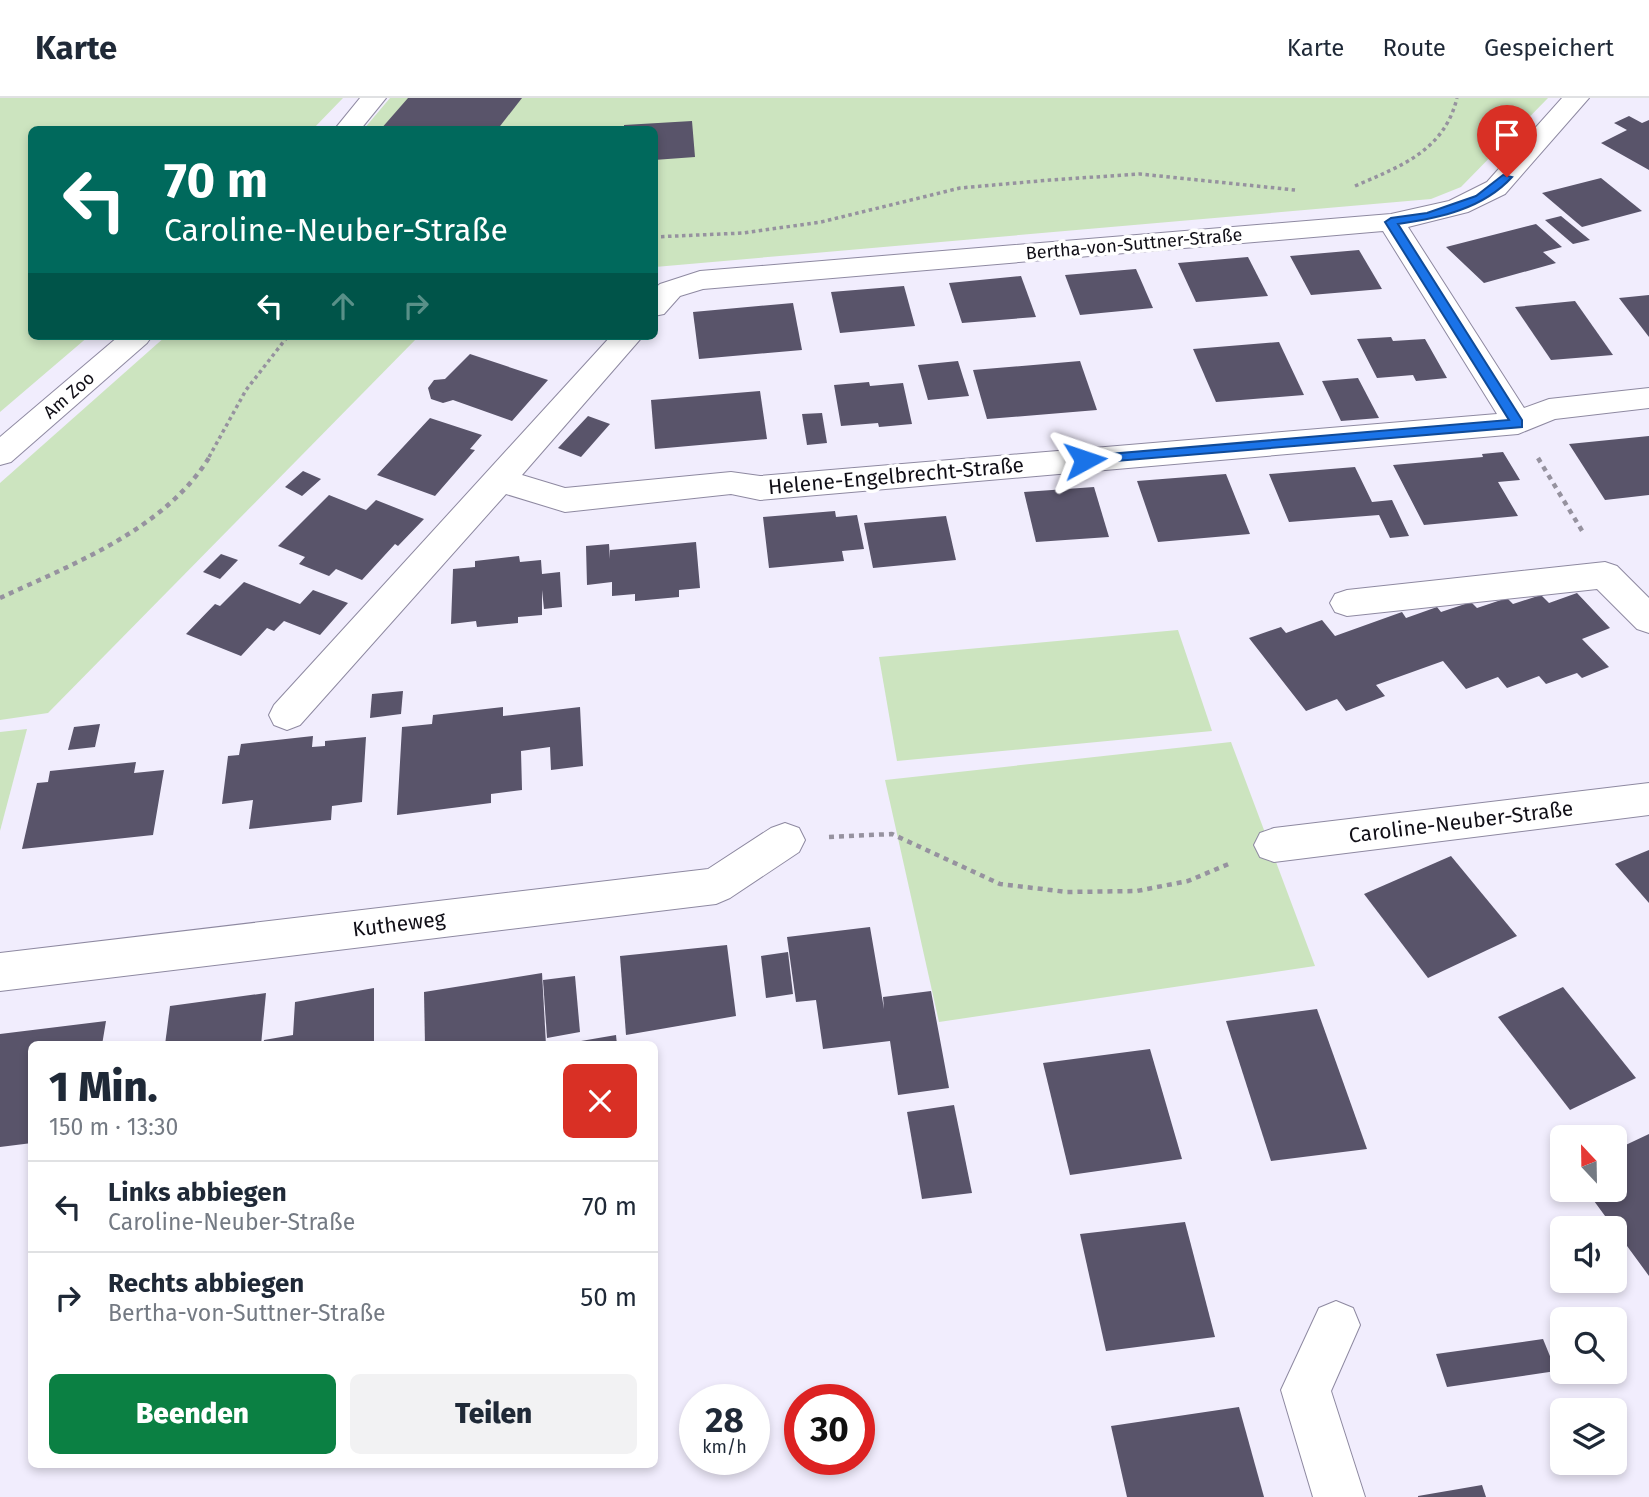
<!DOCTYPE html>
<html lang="de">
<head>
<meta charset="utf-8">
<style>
  body { margin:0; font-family:"Fira Sans",sans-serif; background:#f2f2f3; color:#1f2937; height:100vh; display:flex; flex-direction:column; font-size:26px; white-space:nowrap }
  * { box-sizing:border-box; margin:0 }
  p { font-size:23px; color:#747a83 }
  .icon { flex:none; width:38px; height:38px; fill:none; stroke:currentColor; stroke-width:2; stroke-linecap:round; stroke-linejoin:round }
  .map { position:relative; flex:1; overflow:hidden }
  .side { position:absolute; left:28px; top:943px; width:630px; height:427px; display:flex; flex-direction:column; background:#fff; border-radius:10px; box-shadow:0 4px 10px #0003 }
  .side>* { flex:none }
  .banner { position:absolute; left:28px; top:28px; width:630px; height:214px; border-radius:10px; box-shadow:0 4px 10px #0003; background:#00695c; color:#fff; overflow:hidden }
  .needle { width:46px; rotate:338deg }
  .tools { position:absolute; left:1550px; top:1027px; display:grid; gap:14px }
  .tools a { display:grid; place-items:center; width:77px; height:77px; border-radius:10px; background:#fff; box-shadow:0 4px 10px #0003; font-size:35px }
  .speed { position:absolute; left:679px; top:1286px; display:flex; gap:14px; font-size:35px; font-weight:700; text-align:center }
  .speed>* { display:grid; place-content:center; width:91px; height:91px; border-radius:50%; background:#fff; box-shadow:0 4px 10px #0003; line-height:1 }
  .speed small { font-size:18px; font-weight:400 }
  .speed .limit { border:10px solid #d22; background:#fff; color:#111 }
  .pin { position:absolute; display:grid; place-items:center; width:60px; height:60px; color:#fff; margin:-72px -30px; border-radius:50% 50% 50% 0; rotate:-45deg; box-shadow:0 0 7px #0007 }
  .pin .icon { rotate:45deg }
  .me { position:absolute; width:77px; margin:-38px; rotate:85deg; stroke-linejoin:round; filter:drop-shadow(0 0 5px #0008) }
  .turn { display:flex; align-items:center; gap:24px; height:147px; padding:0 21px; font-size:32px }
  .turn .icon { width:91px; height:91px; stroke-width:2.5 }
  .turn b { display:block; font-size:49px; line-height:60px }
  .lanes { display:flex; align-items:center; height:66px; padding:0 21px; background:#0003; justify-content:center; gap:35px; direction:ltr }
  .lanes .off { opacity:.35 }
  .round { display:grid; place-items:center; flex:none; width:74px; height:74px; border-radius:10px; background:#f2f2f3 }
  .head { display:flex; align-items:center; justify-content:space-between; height:119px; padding:0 21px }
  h1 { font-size:42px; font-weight:800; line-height:52px }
  .primary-button { display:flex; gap:14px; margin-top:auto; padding:14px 21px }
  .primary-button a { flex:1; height:80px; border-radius:10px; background:#0b8043; color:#fff; font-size:28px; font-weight:800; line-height:80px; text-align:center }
  .primary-button a+a { background:#f2f2f3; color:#1f2937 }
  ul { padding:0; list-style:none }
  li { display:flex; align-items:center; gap:21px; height:91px; padding:0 21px; border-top:2px solid #e0e1e3 }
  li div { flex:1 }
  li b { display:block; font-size:26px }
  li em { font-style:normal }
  header { display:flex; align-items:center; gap:42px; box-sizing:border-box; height:98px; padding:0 35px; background:#fff; border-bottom:2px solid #e0e1e3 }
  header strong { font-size:33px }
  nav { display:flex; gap:38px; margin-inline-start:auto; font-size:24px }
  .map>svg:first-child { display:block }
  .green { fill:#cce4bf }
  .building { fill:#59546a }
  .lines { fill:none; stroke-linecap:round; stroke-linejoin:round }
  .minor-casing { stroke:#8e89a1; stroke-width:2 }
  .path-far1 { stroke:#96929f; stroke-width:3.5; stroke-dasharray:3.5 3.5; stroke-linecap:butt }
  .path { stroke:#96929f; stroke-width:4.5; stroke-dasharray:5 5; stroke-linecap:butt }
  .minor { fill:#fff; fill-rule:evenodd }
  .route { fill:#1a73e8; stroke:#114b97; stroke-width:2 }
  .labels { text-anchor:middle; stroke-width:7; stroke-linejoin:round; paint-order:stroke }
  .far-street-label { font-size:18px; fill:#110f17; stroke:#fff }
  .street-label { font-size:21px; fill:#110f17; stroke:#fff }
</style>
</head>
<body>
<header>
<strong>Karte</strong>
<nav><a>Karte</a><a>Route</a><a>Gespeichert</a></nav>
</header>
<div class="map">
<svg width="1649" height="1399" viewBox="0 0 1649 1399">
  <rect width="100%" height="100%" fill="#f1edfd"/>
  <g class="green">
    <path d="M 0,0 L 343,0 L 313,31 L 32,32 L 32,238 L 89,238 L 0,314 Z"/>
    <path d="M 390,0 L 1548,0 L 1461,89 L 1431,101 L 655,169 L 654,32 L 363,32 Z"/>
    <path d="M 166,238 L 419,238 L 48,615 L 0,622 L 0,385 Z"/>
    <path d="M 1178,532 L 1212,633 L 897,663 L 879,559 Z"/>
    <path d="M 27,631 L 0,733 L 0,634 Z"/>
    <path d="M 1231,644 L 1315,868 L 939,924 L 885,682 Z"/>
  </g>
  <g class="building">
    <path d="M 408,0 L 522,0 L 497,32 L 380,32 Z"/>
    <path d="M 1629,18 L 1642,25 L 1649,22 L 1649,72 L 1601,45 L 1627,32 L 1614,25 Z"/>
    <path d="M 692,23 L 695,59 L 654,62 L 654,32 L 624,32 L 624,27 Z"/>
    <path d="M 1601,80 L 1642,113 L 1582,129 L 1542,95 Z"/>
    <path d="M 1561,118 L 1590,142 L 1573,146 L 1545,122 Z"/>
    <path d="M 1536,126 L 1562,149 L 1543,154 L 1556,165 L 1484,185 L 1446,149 Z"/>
    <path d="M 1359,152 L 1382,191 L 1311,197 L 1290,158 Z"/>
    <path d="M 1248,159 L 1268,198 L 1196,204 L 1178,165 Z"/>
    <path d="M 1136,171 L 1153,210 L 1080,217 L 1065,177 Z"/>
    <path d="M 1021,178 L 1036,219 L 962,225 L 949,185 Z"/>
    <path d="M 904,188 L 915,228 L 840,235 L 831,194 Z"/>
    <path d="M 1649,197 L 1649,239 L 1619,200 Z"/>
    <path d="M 1575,203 L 1613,257 L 1551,262 L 1515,209 Z"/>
    <path d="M 793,205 L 802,252 L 699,261 L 693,214 Z"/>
    <path d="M 1391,239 L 1393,243 L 1425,241 L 1447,280 L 1416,283 L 1413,277 L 1377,280 L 1357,241 Z"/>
    <path d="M 1279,244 L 1304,297 L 1216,304 L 1193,251 Z"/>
    <path d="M 470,256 L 548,282 L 512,323 L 453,302 L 443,305 L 431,301 L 428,290 L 434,282 L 445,281 Z"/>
    <path d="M 958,263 L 969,298 L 928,302 L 918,267 Z"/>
    <path d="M 1080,263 L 1097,312 L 987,321 L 973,272 Z"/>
    <path d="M 1358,280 L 1379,320 L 1341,323 L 1322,283 Z"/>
    <path d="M 869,284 L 870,288 L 903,285 L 912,326 L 879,329 L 878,325 L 841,328 L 834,287 Z"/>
    <path d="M 760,293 L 767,341 L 655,351 L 651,302 Z"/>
    <path d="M 822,315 L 827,345 L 807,347 L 802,316 Z"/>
    <path d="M 588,318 L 610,326 L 581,359 L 558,350 Z"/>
    <path d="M 430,320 L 482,337 L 470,351 L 475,352 L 435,398 L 377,377 Z"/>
    <path d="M 1649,338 L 1649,397 L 1605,402 L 1569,346 Z"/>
    <path d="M 1503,354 L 1520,382 L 1498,384 L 1518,418 L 1424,427 L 1393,367 L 1483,359 L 1482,356 Z"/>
    <path d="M 1355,369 L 1372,404 L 1392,402 L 1409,438 L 1390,440 L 1379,417 L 1289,424 L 1269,376 Z"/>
    <path d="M 303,373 L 321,381 L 302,398 L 285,389 Z"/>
    <path d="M 1226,376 L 1250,436 L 1158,444 L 1137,383 Z"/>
    <path d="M 1094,389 L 1109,439 L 1036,444 L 1024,394 Z"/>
    <path d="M 329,397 L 366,412 L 376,402 L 424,421 L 398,448 L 395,446 L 362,482 L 336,471 L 329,478 L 299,466 L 305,459 L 278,448 Z"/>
    <path d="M 835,413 L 836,419 L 857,417 L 864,451 L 842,453 L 844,463 L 769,470 L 763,419 Z"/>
    <path d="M 946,418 L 956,462 L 873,470 L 864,425 Z"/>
    <path d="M 696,444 L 700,490 L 679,492 L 679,499 L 635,503 L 635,496 L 612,498 L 612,484 L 587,487 L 586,448 L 609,446 L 610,461 L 610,452 Z"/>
    <path d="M 221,456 L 238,462 L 220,481 L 203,474 Z"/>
    <path d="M 519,458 L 520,464 L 541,462 L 542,476 L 560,474 L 562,509 L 544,511 L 542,492 L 542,517 L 518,519 L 518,525 L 477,529 L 476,523 L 451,526 L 453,471 L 475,469 L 475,463 Z"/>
    <path d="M 244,484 L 300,506 L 313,492 L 348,505 L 320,537 L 284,523 L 274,533 L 267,530 L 241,558 L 186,536 L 215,506 L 220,508 Z"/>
    <path d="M 1577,495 L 1610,530 L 1582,541 L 1609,569 L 1582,580 L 1577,575 L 1546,586 L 1539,578 L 1507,590 L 1498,579 L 1466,591 L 1443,563 L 1376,587 L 1385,598 L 1346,613 L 1337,601 L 1306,613 L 1249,540 L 1281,529 L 1286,535 L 1322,522 L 1335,538 L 1402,514 L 1406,520 L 1437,509 L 1441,514 L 1471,504 L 1477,510 L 1507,500 L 1513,506 L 1541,497 L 1549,505 Z"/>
    <path d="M 403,593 L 401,616 L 370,620 L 372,596 Z"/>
    <path d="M 503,609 L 503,618 L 580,609 L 583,668 L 551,672 L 550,649 L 521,653 L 522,692 L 491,696 L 491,705 L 397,717 L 402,629 L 432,626 L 433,617 Z"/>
    <path d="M 100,626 L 95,649 L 68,652 L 74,629 Z"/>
    <path d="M 313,638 L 312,649 L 325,648 L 325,643 L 366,639 L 362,704 L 332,708 L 331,722 L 249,731 L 253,702 L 222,706 L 228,658 L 239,657 L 241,646 Z"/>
    <path d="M 136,664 L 134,675 L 164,672 L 153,737 L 22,751 L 37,685 L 48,684 L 50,673 Z"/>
    <path d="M 1649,752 L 1649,805 L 1615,766 Z"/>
    <path d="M 1451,758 L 1517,838 L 1428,880 L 1364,796 Z"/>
    <path d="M 870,829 L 884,911 L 883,899 L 931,893 L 949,990 L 898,997 L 890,943 L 823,951 L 816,902 L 796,904 L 787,839 Z"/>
    <path d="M 727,847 L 736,918 L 626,937 L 620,858 Z"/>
    <path d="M 788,854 L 793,896 L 766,900 L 761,858 Z"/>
    <path d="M 542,875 L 546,947 L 425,947 L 424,894 Z"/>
    <path d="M 575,878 L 580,934 L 547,940 L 543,882 Z"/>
    <path d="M 1563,889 L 1636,980 L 1570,1012 L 1498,919 Z"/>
    <path d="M 374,890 L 374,947 L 263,947 L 264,942 L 293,937 L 295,904 Z"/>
    <path d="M 266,895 L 261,947 L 165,947 L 170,908 Z"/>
    <path d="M 1317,911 L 1367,1051 L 1271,1063 L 1226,923 Z"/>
    <path d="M 106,923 L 102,947 L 32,947 L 32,1045 L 0,1049 L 0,936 Z"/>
    <path d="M 616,937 L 617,947 L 582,947 L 581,943 Z"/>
    <path d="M 1150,951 L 1182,1061 L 1070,1077 L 1043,965 Z"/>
    <path d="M 954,1007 L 972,1095 L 922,1101 L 907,1014 Z"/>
    <path d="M 1649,1036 L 1649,1178 L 1586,1092 L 1615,1092 L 1615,1052 Z"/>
    <path d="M 1185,1124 L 1215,1239 L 1106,1253 L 1080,1136 Z"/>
    <path d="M 1543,1241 L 1556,1273 L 1447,1289 L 1436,1256 Z"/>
    <path d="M 1239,1309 L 1264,1399 L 1127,1399 L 1111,1328 Z"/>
    <path d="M 1482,1387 L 1486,1399 L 1418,1399 L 1418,1398 Z"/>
  </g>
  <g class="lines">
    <defs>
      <g id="minor">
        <path d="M 360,0 L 386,0 L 360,32 L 334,32 Z"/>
        <path d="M 1562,0 L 1589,0 L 1505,96 L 1468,114 L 1408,129 L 1524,310 L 1549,301 L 1649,290 L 1649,310 L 1555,321 L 1518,336 L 760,402 L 731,396 L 565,414 L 506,396 L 300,627 L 287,632 L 274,627 L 269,617 L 274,607 L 611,238 L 643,238 L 522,377 L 565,390 L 731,374 L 760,378 L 1497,316 L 1383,133 L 703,191 L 680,198 L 664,216 L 654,218 L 654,191 L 660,186 L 700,173 L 1391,116 L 1449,103 L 1487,84 Z"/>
        <path d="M 119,238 L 152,238 L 147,245 L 11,364 L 0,367 L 0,339 Z"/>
        <path d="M 1605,464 L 1617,468 L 1649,500 L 1649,535 L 1637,531 L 1597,491 L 1347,518 L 1335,514 L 1330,505 L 1335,496 L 1347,492 Z"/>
        <path d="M 1649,685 L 1649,717 L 1274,764 L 1260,759 L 1254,747 L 1260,735 L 1274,730 Z"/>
        <path d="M 785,725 L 799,730 L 805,742 L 799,754 L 730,800 L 716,806 L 0,893 L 0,855 L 708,771 L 771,730 Z"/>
        <path d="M 1336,1203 L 1353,1210 L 1360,1227 L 1331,1293 L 1365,1399 L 1313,1399 L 1281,1292 L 1319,1210 Z"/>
      </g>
    </defs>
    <use href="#minor" class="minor-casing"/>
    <g class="path-far1">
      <path d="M 1355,88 C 1401,68 1444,53 1457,0"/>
      <path d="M 654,139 L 743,135 L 821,124 L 960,90 L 1050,82 L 1140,76 L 1295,92"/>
      <path d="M 209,359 L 246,292 L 288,238"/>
    </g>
    <g class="path">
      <path d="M 1538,360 L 1584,436"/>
      <path d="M 0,500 C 73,466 166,431 210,358"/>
      <path d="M 829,739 L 892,736 L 1000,786 L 1067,794 L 1137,793 L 1188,783 L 1231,765"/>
    </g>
    <use href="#minor" class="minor"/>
  </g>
  <path class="route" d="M 1503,77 L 1512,79 C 1483,111 1439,120 1398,126 L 1522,322 L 1522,329 L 1080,366 L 1078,362 L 1085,358 L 1509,322 L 1385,124 L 1391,120 L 1427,115 L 1476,98 Z"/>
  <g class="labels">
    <g class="far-street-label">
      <text transform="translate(1134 146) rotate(-5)" y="6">Bertha-von-Suttner-Straße</text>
      <text transform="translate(69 297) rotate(-41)" y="6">Am Zoo</text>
    </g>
    <g class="street-label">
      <text transform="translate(896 378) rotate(-5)" y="7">Helene-Engelbrecht-Straße</text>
      <text transform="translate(1461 724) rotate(-7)" y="7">Caroline-Neuber-Straße</text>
      <text transform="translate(399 826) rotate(-7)" y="7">Kutheweg</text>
    </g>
  </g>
</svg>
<div class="tools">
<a><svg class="needle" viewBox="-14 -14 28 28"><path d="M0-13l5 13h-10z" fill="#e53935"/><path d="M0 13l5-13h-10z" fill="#747a83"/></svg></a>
<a><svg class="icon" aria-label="sound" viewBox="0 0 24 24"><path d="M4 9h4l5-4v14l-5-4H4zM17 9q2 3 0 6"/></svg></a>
<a><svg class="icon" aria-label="search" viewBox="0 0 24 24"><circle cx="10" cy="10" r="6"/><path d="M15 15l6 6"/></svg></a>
<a><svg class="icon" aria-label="layers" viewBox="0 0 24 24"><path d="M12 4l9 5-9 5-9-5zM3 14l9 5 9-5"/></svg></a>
</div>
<div class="speed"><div>28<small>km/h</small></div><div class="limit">30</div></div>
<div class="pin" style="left:1507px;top:79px;background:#d93025"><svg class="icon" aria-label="arrive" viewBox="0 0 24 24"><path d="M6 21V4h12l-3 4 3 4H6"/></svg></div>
<svg class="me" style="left:1085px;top:362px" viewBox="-20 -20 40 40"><path d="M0-17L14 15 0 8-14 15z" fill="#1a73e8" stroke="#fff" stroke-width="4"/></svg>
<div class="banner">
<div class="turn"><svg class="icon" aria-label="left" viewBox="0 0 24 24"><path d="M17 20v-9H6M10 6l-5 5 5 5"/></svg><div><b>70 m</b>Caroline-Neuber-Straße</div></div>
<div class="lanes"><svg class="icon" aria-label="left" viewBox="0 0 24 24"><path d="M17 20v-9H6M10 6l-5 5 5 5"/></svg><svg class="icon off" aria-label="ahead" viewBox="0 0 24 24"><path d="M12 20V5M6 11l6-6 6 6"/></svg><svg class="icon off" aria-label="right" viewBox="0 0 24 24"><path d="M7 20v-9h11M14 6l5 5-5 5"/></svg></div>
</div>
<section class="side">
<div class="head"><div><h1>1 Min.</h1><p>150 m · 13:30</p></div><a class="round" style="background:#d93025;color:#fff"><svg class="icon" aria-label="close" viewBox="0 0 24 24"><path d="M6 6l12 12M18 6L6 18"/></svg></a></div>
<ul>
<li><svg class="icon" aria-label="left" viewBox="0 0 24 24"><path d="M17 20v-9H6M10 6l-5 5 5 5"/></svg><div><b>Links abbiegen</b><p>Caroline-Neuber-Straße</p></div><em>70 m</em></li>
<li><svg class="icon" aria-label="right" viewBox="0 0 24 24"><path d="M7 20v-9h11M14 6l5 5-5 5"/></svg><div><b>Rechts abbiegen</b><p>Bertha-von-Suttner-Straße</p></div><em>50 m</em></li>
</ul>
<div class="primary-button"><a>Beenden</a><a>Teilen</a></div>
</section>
</div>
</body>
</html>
